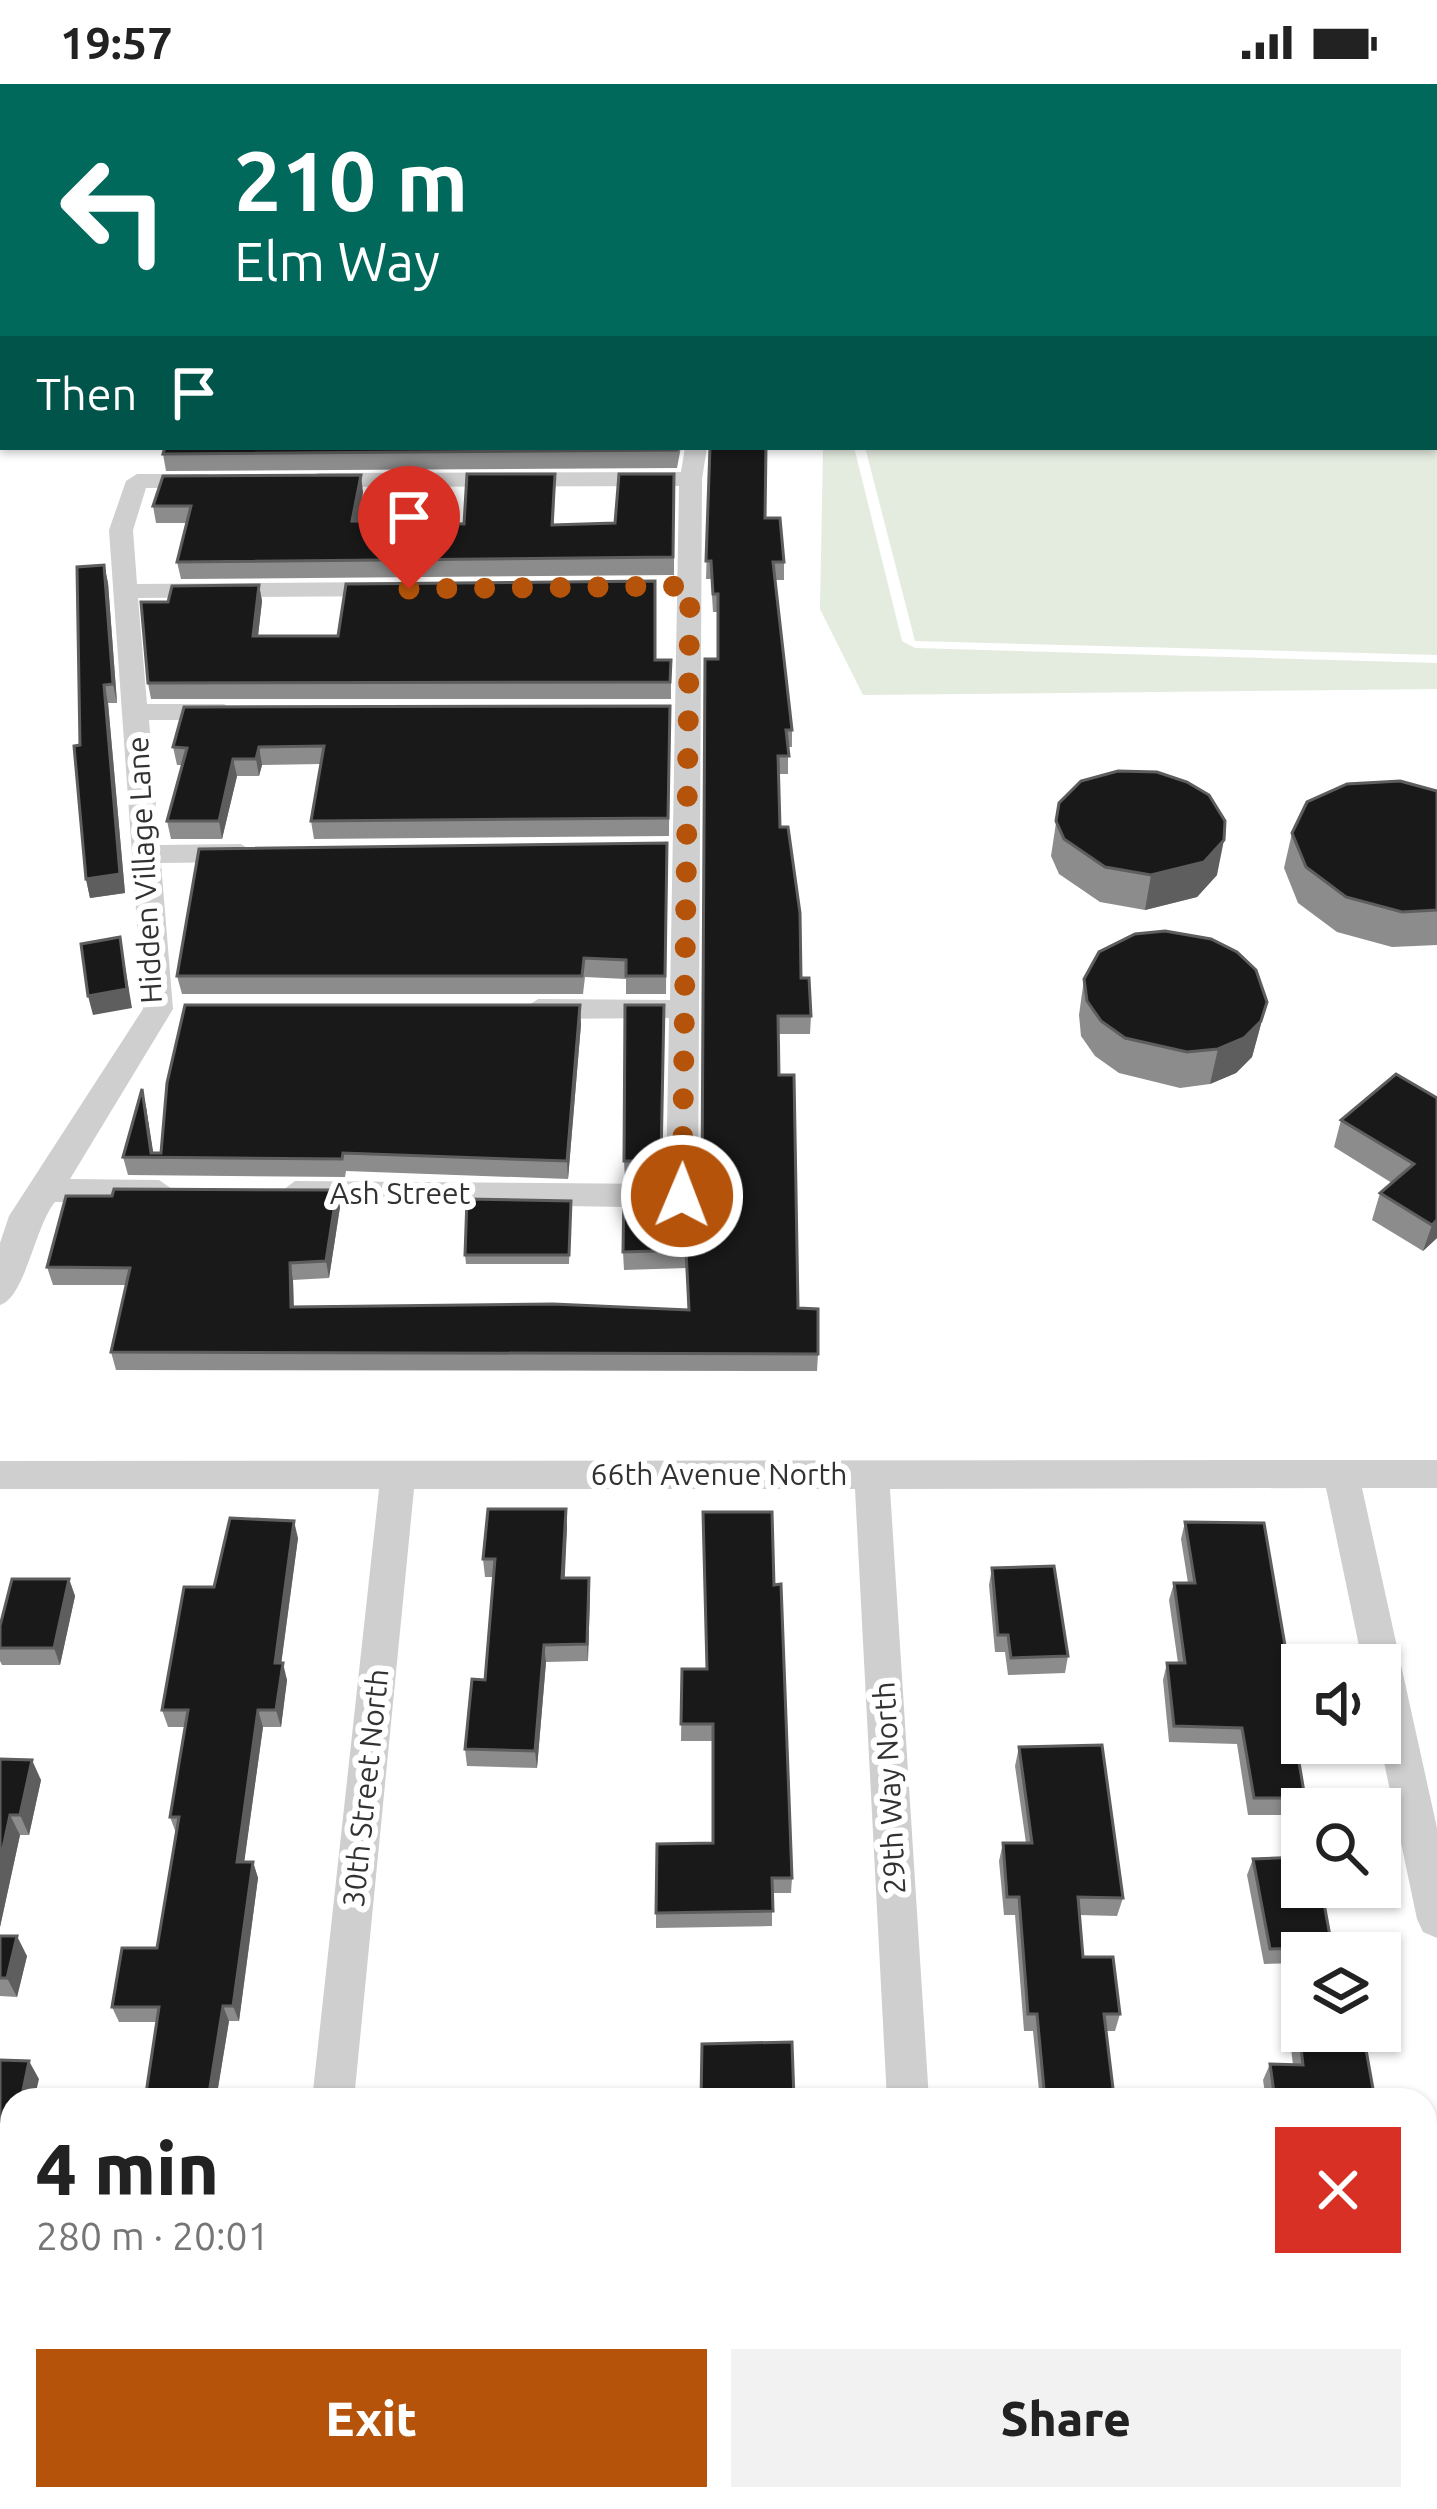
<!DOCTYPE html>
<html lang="en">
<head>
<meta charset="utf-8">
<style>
  body { margin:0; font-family:Ubuntu,sans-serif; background:#f2f2f2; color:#222; height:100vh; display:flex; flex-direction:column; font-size:45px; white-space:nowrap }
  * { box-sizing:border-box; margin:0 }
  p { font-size:39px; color:#767676 }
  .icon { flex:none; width:66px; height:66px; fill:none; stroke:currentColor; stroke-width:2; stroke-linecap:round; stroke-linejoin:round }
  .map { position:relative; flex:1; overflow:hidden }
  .details { position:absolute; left:0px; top:2004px; width:1437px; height:423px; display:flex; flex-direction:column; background:#fff; border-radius:36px 36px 0 0; box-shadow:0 3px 9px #0004 }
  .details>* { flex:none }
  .banner { position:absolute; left:0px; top:0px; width:1437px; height:366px; box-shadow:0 3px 9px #0004; background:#00695c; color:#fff; overflow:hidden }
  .fabs { position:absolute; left:1281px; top:1560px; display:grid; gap:24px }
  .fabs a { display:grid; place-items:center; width:120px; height:120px; border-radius:0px; background:#fff; box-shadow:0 3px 9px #0004; font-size:60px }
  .pin { position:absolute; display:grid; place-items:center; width:102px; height:102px; color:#fff; margin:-123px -51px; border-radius:50% 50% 50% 0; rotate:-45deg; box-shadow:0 0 12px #0007 }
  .pin .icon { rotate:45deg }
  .me { position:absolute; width:132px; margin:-66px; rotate:1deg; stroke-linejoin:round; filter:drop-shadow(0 0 9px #0008) }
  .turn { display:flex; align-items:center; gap:42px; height:252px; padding:0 36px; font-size:54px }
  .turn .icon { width:156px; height:156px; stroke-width:2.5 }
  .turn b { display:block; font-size:84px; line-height:102px }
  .then { display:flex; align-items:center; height:114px; padding:0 36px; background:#0003; gap:24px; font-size:45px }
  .round { display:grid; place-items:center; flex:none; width:126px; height:126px; border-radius:0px; background:#f2f2f2 }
  .overview { display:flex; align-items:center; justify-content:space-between; height:204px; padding:0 36px }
  h1 { font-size:72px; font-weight:800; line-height:90px }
  .cta { display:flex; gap:24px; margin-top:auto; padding:24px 36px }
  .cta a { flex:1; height:138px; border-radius:0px; background:#b45309; color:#fff; font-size:48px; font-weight:800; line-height:138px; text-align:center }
  .cta a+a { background:#f2f2f2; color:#222 }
  .status { display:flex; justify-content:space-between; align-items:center; height:84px; padding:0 60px; background:#fff; direction:ltr }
  .status svg { height:33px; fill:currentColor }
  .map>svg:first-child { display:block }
  .green { fill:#e4ebdf }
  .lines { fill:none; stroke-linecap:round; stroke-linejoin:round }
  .street { fill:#cfcfcf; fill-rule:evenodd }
  .wall { fill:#8c8c8c }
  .shaded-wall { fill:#5e5e5e }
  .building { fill:#191919; stroke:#5e5e5e; stroke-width:3 }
  .route { stroke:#b45309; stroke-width:21; stroke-dasharray:0 37.8 }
  .labels { text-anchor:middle; stroke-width:12; stroke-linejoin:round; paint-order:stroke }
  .street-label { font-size:30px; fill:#323232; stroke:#fff }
</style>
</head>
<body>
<div class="status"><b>19:57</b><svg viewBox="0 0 49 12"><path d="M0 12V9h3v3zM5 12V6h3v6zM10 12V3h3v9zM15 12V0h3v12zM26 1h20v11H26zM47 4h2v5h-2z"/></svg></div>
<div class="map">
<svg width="1437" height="2425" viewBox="0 0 1437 2425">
  <rect width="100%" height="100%" fill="#fff"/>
  <g class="green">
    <path d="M 177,0 L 1437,0 L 1437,571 L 915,557 L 865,363 L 1434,363 L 1434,3 Z"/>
    <path d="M 823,363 L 854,363 L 902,557 L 915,564 L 1437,579 L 1437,605 L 863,611 L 820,525 Z"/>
  </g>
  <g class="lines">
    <g class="street">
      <path d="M 685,363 L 707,363 L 702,395 L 698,1112 L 682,1124 L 284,1117 L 279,1109 L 295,1097 L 666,1100 L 669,934 L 538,935 L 523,925 L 538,915 L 670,916 L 679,402 L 318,403 L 307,396 L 318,389 L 681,388 Z"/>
      <path d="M 137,390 L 206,390 L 217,397 L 206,404 L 146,404 L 133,446 L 137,500 L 391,498 L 403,505 L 391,512 L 138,514 L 147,620 L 224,620 L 237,628 L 224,636 L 149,636 L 159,761 L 241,760 L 255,769 L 241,778 L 161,779 L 173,925 L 70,1095 L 159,1096 L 175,1107 L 159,1118 L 55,1118 C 35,1142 25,1214 0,1221 L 0,1159 L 9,1132 L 143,925 L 109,446 L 126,397 Z"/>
      <path d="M 1437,1376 L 1437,1404 L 1362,1404 L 1437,1744 L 1437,1854 L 1423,1848 L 1417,1835 L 1380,1659 L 1380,1581 L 1363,1581 L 1326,1404 L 890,1405 L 929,2016 L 887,2016 L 855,1405 L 414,1405 L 354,2016 L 312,2016 L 379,1405 L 0,1405 L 0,1377 Z"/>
      <path d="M 267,2415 L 315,2415 L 314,2425 L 266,2425 Z"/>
      <rect x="907" y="2415" width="48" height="10"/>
    </g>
  </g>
  <g class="wall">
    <path d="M 165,363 L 681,363 L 677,384 L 166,387 L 163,370 Z"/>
    <path d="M 710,363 L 765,434 L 784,478 L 784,496 L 775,496 L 792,646 L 792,663 L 788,663 L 788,690 L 778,690 L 780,743 L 801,894 L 811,932 L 810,950 L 778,950 L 779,991 L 798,1224 L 818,1270 L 817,1287 L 116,1286 L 111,1268 L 126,1201 L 53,1201 L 47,1183 L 112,1112 L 340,1123 L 329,1194 L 293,1196 L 294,1223 L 688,1226 L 687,1184 L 624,1186 L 623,1168 L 693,1107 L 702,1094 L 718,575 L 718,528 L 713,528 L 711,495 L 706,495 Z"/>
    <path d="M 555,390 L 554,441 L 615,439 L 674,390 L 674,491 L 181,495 L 177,478 L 187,439 L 156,439 L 153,422 L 363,408 L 358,437 L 464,440 Z"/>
    <path d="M 104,481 L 108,499 L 117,619 L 108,619 L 125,809 L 90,814 L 86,795 L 80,661 Z"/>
    <path d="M 259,501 L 262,517 L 258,552 L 671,576 L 671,615 L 151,615 L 148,599 L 168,518 Z"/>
    <path d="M 670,622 L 669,752 L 314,755 L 311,737 L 321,680 L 262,681 L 259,692 L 237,692 L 222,755 L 171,755 L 167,737 L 182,681 L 177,681 L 173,663 Z"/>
    <path d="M 1437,707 L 1437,861 L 1392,863 L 1337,848 L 1298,819 L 1284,784 L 1292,749 Z"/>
    <path d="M 1059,719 L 1217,791 L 1197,813 L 1145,826 L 1100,818 L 1059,790 L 1051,772 Z"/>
    <path d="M 667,759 L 666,910 L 626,910 L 626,895 L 585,893 L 583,910 L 182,910 L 177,892 Z"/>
    <path d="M 1084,895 L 1267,918 L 1252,973 L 1236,989 L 1210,1000 L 1180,1004 L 1119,989 L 1095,972 L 1081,952 L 1079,931 Z"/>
    <path d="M 581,940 L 568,1095 L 346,1087 L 345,1093 L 128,1091 L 123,1073 L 146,1023 L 153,1069 L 161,1069 Z"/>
    <path d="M 664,940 L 662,1095 L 625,1095 L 624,1077 Z"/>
    <path d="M 1437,1014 L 1437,1154 L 1423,1167 L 1372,1136 L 1380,1109 L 1392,1099 L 1334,1063 L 1341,1036 Z"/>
    <path d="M 571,1127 L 569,1180 L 466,1180 L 465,1171 Z"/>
    <path d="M 566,1425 L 567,1443 L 564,1494 L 589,1494 L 588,1577 L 546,1578 L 537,1684 L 467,1682 L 465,1665 L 485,1596 L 493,1493 L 485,1493 L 483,1475 Z"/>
    <path d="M 1185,1438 L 1294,1614 L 1290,1626 L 1305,1714 L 1299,1731 L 1248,1731 L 1237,1660 L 1169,1658 L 1163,1596 L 1167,1579 L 1178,1579 L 1169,1516 L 1174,1499 L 1188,1499 L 1181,1455 Z"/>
    <path d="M 298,1454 L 281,1579 L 287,1596 L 281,1643 L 263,1643 L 244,1778 L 253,1778 L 258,1794 L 239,1937 L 229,1937 L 216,2016 L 145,2016 L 157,1938 L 119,1938 L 112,1923 L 157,1864 L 176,1749 L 170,1733 L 186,1643 L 168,1643 L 162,1626 L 214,1503 Z"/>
    <path d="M 992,1484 L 1068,1572 L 1065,1589 L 1008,1591 L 1005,1568 L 995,1568 L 989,1501 Z"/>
    <path d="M 69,1495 L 75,1512 L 60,1581 L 2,1581 L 0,1577 L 0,1542 Z"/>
    <path d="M 774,1501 L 792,1794 L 791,1809 L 772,1809 L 772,1842 L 656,1844 L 656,1829 L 713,1759 L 713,1657 L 681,1657 L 682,1585 L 706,1585 Z"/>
    <path d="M 1019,1663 L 1123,1814 L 1117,1832 L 1079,1831 L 1083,1873 L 1120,1930 L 1115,1947 L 1106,1947 L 1114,2013 L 1208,2016 L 1040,2016 L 1033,1947 L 1024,1947 L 1015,1831 L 1004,1831 L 999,1777 L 1003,1759 L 1026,1759 L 1015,1682 Z"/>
    <path d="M 0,1675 L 41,1696 L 29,1751 L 20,1751 L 0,1843 Z"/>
    <path d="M 1253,1775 L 1332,1863 L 1330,1869 L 1302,1869 L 1302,1879 L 1264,1880 L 1247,1791 Z"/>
    <path d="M 0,1852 L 27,1872 L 17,1913 L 0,1912 Z"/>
    <path d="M 1299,1947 L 1375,2016 L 1266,2016 L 1263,1996 L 1270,1980 L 1293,1981 L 1291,1964 Z"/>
  </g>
  <g class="shaded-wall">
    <path d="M 361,391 L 363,408 L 355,454 L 352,437 Z"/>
    <path d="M 104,481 L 108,499 L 117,619 L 113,600 Z"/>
    <path d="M 259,501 L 262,517 L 256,569 L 253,552 Z"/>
    <path d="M 104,601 L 108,619 L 125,809 L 90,814 L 86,795 Z"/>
    <path d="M 259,663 L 262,681 L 259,692 L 256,675 Z"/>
    <path d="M 233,675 L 237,692 L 222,755 L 219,737 Z"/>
    <path d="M 1224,756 L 1217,791 L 1197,813 L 1145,826 L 1151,791 Z"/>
    <path d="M 120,853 L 132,924 L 93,931 L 88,912 Z"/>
    <path d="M 1267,918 L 1252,973 L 1236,989 L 1210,1000 L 1218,965 Z"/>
    <path d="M 580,921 L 581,940 L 568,1095 L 567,1077 Z"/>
    <path d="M 142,1005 L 146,1023 L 154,1073 L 152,1073 Z"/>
    <path d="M 337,1106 L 340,1123 L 329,1194 L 326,1177 Z"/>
    <path d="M 1437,1136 L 1437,1154 L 1423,1167 L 1432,1141 Z"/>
    <path d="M 290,1179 L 293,1196 L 294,1240 L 291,1223 Z"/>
    <path d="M 566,1425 L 567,1443 L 564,1511 L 562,1494 Z"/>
    <path d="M 294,1437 L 298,1454 L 279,1596 L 275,1579 Z"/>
    <path d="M 589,1494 L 590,1511 L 588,1577 L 587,1560 Z"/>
    <path d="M 69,1495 L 75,1512 L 60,1581 L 54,1564 Z"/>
    <path d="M 544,1561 L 546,1578 L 537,1684 L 535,1667 Z"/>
    <path d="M 283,1579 L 287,1596 L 281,1643 L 276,1626 Z"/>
    <path d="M 258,1626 L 263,1643 L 242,1794 L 237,1778 Z"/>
    <path d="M 32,1676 L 41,1696 L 29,1751 L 20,1731 Z"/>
    <path d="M 10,1731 L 20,1751 L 0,1843 L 0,1778 Z"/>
    <path d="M 253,1778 L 258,1794 L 239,1937 L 233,1922 Z"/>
    <path d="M 17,1852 L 27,1872 L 17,1913 L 7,1894 Z"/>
    <path d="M 223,1922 L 229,1937 L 216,2016 L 208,2016 Z"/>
    <path d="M 29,1977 L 39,1995 L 34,2016 L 21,2016 Z"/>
    <path d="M 12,2061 L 12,2133 L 7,2161 L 0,2151 L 0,2122 Z"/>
  </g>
  <g class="building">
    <path d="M 55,0 L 118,0 L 118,3 L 54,3 Z"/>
    <path d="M 165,363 L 678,363 L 677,366 L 163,370 Z"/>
    <path d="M 710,363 L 766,363 L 765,434 L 780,434 L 784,478 L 773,478 L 792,646 L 786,646 L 789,672 L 778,672 L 780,743 L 788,743 L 800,829 L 801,894 L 809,894 L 811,932 L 778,932 L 779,991 L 794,991 L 798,1224 L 818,1225 L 818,1270 L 111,1268 L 130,1184 L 47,1183 L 66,1112 L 112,1112 L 114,1105 L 337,1106 L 326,1177 L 290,1179 L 291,1223 L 553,1220 L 689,1226 L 686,1166 L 623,1168 L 624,1106 L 693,1107 L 702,1094 L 705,575 L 718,575 L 718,510 L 713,510 L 711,477 L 706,477 Z"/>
    <path d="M 467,390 L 555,390 L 552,441 L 615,439 L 619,390 L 674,390 L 673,473 L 177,478 L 191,422 L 153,422 L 163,392 L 361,391 L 352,437 L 464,440 Z"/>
    <path d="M 104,481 L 113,600 L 104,601 L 120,790 L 86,795 L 74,662 L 80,661 L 77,483 Z"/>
    <path d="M 655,497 L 655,576 L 671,576 L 670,598 L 148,599 L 141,518 L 168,518 L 172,502 L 259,501 L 253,552 L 338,552 L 346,500 Z"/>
    <path d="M 670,622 L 668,734 L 311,737 L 324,662 L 259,663 L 256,675 L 233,675 L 219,737 L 167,737 L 187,664 L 173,663 L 184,623 Z"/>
    <path d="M 1118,687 L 1157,688 L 1187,698 L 1209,711 L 1225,737 L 1224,756 L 1204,778 L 1151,791 L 1105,783 L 1064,755 L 1056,737 L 1059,719 L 1081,697 Z"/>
    <path d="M 1400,697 L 1437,707 L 1437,826 L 1402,828 L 1346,813 L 1306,783 L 1292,749 L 1307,718 L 1347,700 Z"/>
    <path d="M 667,759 L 665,892 L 626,892 L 626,876 L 584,874 L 582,892 L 177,892 L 199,765 Z"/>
    <path d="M 1165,847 L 1211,855 L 1237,868 L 1256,886 L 1267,918 L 1261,937 L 1244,954 L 1218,965 L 1187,968 L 1125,954 L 1101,937 L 1087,917 L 1084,895 L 1099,868 L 1135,850 Z"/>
    <path d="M 120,853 L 127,905 L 88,912 L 81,860 Z"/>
    <path d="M 185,921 L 580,921 L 567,1077 L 343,1069 L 342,1075 L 123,1073 L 142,1005 L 151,1069 L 161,1069 L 167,999 Z"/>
    <path d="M 625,921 L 664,921 L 661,1077 L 624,1077 Z"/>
    <path d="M 1396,990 L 1437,1014 L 1437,1136 L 1432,1141 L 1380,1109 L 1414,1080 L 1341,1036 Z"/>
    <path d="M 467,1115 L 571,1117 L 569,1171 L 465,1171 Z"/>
    <path d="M 488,1425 L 566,1425 L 562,1494 L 589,1494 L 587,1560 L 544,1561 L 535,1667 L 465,1665 L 472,1595 L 485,1596 L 495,1475 L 483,1475 Z"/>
    <path d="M 703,1428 L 772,1428 L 774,1501 L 781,1500 L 792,1794 L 772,1794 L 773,1827 L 656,1829 L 657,1760 L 713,1759 L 713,1640 L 681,1640 L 682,1585 L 707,1585 Z"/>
    <path d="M 230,1434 L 294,1437 L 275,1579 L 283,1579 L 276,1626 L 258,1626 L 237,1778 L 253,1778 L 233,1922 L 223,1922 L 208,2016 L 145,2016 L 159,1923 L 112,1923 L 122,1864 L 157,1864 L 179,1733 L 170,1733 L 188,1626 L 162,1626 L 184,1503 L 214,1503 Z"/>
    <path d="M 1185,1438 L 1264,1439 L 1294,1614 L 1288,1613 L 1305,1714 L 1254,1714 L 1242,1644 L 1174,1642 L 1167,1579 L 1185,1579 L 1174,1499 L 1195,1499 Z"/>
    <path d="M 1054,1482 L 1068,1572 L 1011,1574 L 1008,1551 L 998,1551 L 992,1484 Z"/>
    <path d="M 12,1495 L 69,1495 L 54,1564 L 0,1564 L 0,1542 Z"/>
    <path d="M 1102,1661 L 1123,1814 L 1078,1813 L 1083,1873 L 1113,1873 L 1120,1930 L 1104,1930 L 1114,2013 L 1208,2014 L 1208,2016 L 1045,2016 L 1037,1930 L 1028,1930 L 1019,1813 L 1007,1813 L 1003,1759 L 1032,1759 L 1019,1663 Z"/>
    <path d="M 0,1675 L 32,1676 L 20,1731 L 10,1731 L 0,1778 Z"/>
    <path d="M 1302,1773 L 1302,1803 L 1321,1803 L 1332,1863 L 1270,1865 L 1253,1775 Z"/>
    <path d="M 0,1852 L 17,1852 L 7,1894 L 0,1894 Z"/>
    <path d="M 1299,1947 L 1363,1949 L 1375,2016 L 1275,2016 L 1270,1980 L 1303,1981 Z"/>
    <path d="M 792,1958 L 794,2016 L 701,2016 L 702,1960 Z"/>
    <path d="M 0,1976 L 29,1977 L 21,2016 L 12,2016 L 12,2061 L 0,2122 Z"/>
    <rect x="714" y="2415" width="82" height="10"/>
  </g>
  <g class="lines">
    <path class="route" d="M 409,505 L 690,502 L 682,1112"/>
  </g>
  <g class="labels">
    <g class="street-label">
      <text transform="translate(145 786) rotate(-93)" y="10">Hidden Village Lane</text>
      <text x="400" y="1120">Ash Street</text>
      <text x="719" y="1401">66th Avenue North</text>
      <text transform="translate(366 1704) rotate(-84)" y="10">30th Street North</text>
      <text transform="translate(890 1704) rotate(-93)" y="10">29th Way North</text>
    </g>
  </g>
</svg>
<div class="fabs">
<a><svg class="icon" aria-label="sound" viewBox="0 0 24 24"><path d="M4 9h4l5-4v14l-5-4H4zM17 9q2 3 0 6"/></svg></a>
<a><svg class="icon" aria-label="search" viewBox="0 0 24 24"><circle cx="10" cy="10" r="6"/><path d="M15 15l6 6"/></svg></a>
<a><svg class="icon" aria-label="layers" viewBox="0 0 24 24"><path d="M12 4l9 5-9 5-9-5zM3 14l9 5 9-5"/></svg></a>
</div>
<div class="pin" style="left:409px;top:505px;background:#d93025"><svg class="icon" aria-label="arrive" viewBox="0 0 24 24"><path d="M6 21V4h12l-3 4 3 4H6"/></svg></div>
<svg class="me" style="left:682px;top:1112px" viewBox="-20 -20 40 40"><circle r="17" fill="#b45309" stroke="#fff" stroke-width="3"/><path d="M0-11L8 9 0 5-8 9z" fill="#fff"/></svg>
<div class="banner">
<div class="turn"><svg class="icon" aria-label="left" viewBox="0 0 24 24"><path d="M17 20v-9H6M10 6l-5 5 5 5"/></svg><div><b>210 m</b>Elm Way</div></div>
<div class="then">Then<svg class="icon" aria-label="arrive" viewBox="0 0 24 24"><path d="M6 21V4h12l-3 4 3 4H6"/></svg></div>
</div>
<section class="details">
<div class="overview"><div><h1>4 min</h1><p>280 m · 20:01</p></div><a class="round" style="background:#d93025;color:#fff"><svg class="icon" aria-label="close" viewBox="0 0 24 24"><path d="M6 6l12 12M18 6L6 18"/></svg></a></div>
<div class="cta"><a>Exit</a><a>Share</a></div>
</section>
</div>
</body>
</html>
